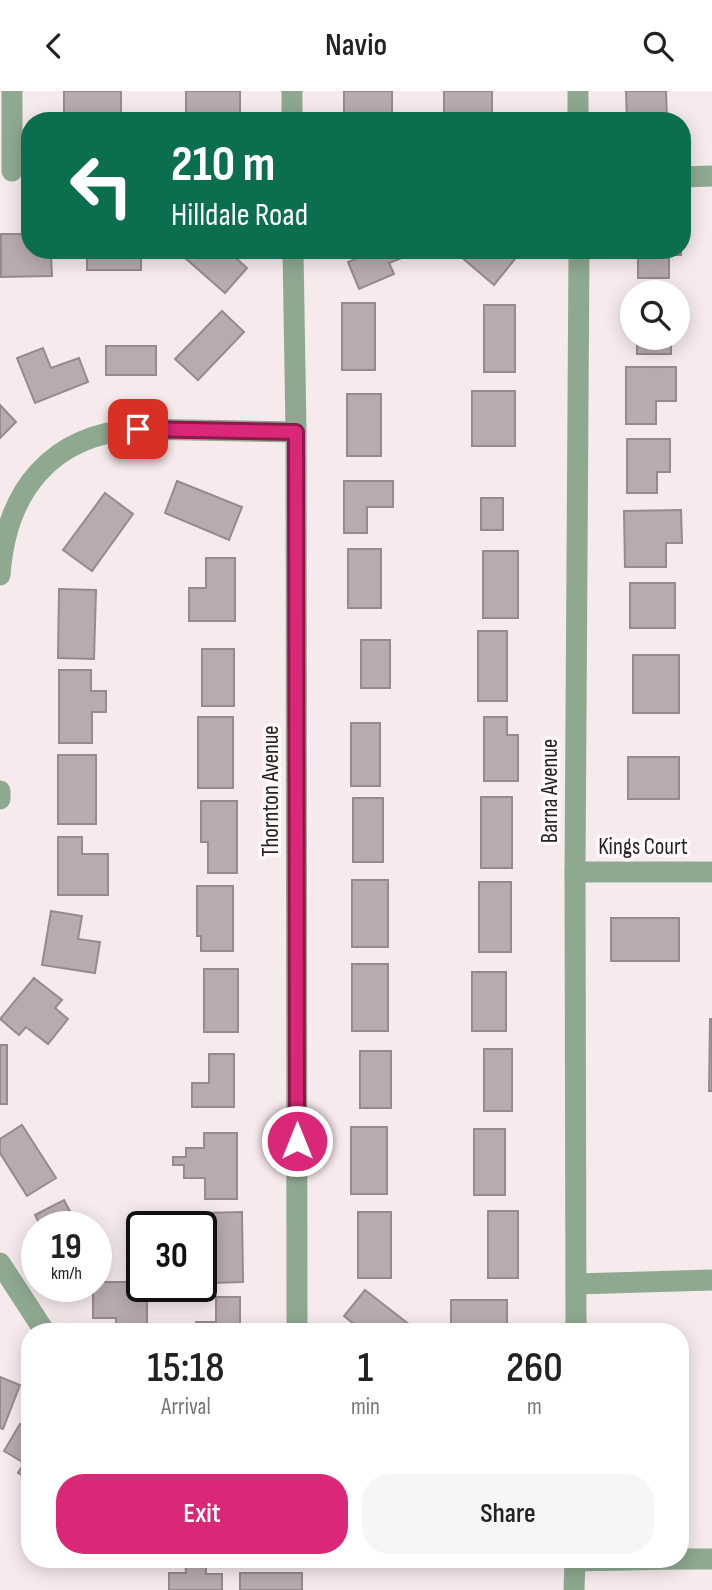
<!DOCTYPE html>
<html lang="en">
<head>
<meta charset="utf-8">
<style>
  body { margin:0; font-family:"Sofia Sans Condensed",sans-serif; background:#f6f6f6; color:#222; height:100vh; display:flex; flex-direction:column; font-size:26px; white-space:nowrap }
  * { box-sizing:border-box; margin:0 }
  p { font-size:23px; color:#767676 }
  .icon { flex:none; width:38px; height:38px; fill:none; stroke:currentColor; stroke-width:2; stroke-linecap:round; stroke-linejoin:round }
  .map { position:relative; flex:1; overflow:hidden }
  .sheet { position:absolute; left:21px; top:1232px; width:668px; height:245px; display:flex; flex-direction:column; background:#fff; border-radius:28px; box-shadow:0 4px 18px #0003 }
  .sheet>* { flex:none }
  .banner { position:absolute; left:21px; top:21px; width:670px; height:147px; border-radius:28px; box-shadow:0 4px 18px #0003; background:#0b6e4f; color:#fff; overflow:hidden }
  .tools { position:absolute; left:620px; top:189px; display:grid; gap:14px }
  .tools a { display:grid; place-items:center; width:70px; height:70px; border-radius:50%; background:#fff; box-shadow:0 4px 18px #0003; font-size:35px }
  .speed { position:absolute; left:21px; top:1120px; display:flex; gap:14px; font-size:35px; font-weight:700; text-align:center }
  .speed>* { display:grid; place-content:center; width:91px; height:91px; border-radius:50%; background:#fff; box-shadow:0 4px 18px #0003; line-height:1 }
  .speed small { font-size:18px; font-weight:400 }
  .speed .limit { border:4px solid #111; border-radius:10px; background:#fff; color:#111 }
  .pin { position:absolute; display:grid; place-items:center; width:60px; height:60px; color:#fff; margin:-30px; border-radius:14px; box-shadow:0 4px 10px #0006 }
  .me { position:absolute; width:77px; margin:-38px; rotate:0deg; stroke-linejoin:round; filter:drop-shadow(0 0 5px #0008) }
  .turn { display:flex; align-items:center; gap:24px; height:147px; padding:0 35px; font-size:32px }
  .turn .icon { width:91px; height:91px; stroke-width:2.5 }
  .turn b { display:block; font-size:49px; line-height:60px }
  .eta { display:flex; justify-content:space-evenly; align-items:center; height:119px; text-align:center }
  .eta b { font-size:42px; font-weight:600; line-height:49px }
  .primary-button { display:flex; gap:14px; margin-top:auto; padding:14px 35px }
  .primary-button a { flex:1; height:80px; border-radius:28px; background:#db2777; color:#fff; font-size:28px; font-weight:600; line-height:80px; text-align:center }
  .primary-button a+a { background:#f6f6f6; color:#222 }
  header { display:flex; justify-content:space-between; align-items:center; height:91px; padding:0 35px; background:#fff; font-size:32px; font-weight:600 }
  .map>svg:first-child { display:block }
  .building { fill:#b8abae; stroke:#968a8d; stroke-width:2 }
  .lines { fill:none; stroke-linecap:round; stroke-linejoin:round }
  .minor { stroke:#8fa991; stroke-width:21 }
  .route-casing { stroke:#8e194d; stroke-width:18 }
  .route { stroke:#db2777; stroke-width:12 }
  .labels { text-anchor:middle; stroke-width:7; stroke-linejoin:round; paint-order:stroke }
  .street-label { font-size:23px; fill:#262223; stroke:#fff9fa }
</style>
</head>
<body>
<header><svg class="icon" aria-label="back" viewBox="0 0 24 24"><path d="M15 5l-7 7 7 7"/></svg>Navio<svg class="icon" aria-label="search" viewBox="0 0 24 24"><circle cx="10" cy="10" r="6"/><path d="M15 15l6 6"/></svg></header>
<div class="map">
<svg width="712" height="1499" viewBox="0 0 712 1499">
  <rect width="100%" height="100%" fill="#f7eaec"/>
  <g class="building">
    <rect x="64" y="0" width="57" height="30"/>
    <rect x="186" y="0" width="54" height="30"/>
    <rect x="344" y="0" width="48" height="30"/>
    <rect x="444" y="0" width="48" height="30"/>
    <path d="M 626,0 L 666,0 L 667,30 L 627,30 Z"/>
    <path d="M 1,143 L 30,143 L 30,159 L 67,159 L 67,166 L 51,166 L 52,185 L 1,186 Z"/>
    <rect x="87" y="159" width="54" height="20"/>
    <path d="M 176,159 L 227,159 L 247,177 L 225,202 Z"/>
    <path d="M 365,159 L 413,159 L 414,162 L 389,172 L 394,183 L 359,198 L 348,171 L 367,163 Z"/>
    <path d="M 453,159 L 504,159 L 515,168 L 494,194 Z"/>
    <path d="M 638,159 L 681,159 L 681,164 L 669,164 L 669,187 L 638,187 Z"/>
    <rect x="342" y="212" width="33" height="67"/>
    <rect x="484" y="214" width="31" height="67"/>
    <path d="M 222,220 L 244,241 L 198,289 L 175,268 Z"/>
    <rect x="637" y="247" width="34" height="16"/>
    <rect x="106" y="255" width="50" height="29"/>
    <path d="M 43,257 L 51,277 L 79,267 L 88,291 L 35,312 L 17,267 Z"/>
    <path d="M 626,276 L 676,276 L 676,310 L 656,310 L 656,333 L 626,333 Z"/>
    <rect x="472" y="300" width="43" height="55"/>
    <rect x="347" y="303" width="34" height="62"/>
    <path d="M 0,314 L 16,331 L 0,347 Z"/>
    <path d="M 627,348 L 670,348 L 670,381 L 657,381 L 657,402 L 627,402 Z"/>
    <path d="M 177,390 L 242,416 L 229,449 L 165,422 Z"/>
    <path d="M 344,390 L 393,390 L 393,416 L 367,416 L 367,442 L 344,442 Z"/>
    <path d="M 105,402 L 133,423 L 92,480 L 63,459 Z"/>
    <rect x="481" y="407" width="22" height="32"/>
    <path d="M 681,419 L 682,452 L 666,452 L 666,476 L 625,476 L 624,420 Z"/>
    <rect x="348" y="458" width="33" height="59"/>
    <rect x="483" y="460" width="35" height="67"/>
    <path d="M 206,467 L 235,467 L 235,530 L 189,530 L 189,497 L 206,497 Z"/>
    <rect x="630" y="492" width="45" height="45"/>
    <path d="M 59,498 L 96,499 L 94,568 L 58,567 Z"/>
    <rect x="478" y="540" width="29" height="70"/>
    <rect x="361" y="549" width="29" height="48"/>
    <rect x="202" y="558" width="32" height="57"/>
    <rect x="633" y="564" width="46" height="58"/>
    <path d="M 59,579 L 91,579 L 91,600 L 106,600 L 106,621 L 92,621 L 92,652 L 59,652 Z"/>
    <rect x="198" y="626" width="35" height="71"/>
    <path d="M 484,626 L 507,626 L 507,644 L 518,644 L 518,690 L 484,690 Z"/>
    <rect x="351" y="632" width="29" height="63"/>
    <rect x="58" y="664" width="38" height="69"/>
    <rect x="628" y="666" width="51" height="42"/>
    <rect x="481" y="706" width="31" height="71"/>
    <rect x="353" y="707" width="30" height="64"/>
    <path d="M 201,710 L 237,710 L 237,782 L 208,782 L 208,751 L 201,751 Z"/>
    <path d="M 58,746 L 82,746 L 82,763 L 108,763 L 108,804 L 58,804 Z"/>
    <rect x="352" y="789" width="36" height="67"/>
    <rect x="479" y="791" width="32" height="70"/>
    <path d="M 197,795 L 233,795 L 233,860 L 201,860 L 201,845 L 197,845 Z"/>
    <path d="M 51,820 L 82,825 L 78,848 L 100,851 L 95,882 L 42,874 Z"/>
    <rect x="611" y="827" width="68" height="43"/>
    <rect x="352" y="873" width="36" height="67"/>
    <rect x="204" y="878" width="34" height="63"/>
    <rect x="472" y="881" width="34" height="59"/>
    <path d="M 34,887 L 62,909 L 55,917 L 68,928 L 48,953 L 26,936 L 19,944 L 0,928 Z"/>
    <path d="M 710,928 L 712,928 L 712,1000 L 709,1000 Z"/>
    <rect x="0" y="954" width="7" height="59"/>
    <rect x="484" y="958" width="28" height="62"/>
    <rect x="360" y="960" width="31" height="57"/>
    <path d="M 209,963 L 234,963 L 234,1016 L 192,1016 L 192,992 L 209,992 Z"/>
    <path d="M 22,1034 L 56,1087 L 27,1105 L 0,1062 L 0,1048 Z"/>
    <rect x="351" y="1036" width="36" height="67"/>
    <rect x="474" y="1038" width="31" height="66"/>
    <path d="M 204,1042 L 237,1042 L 237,1108 L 205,1108 L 205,1087 L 184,1087 L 184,1074 L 173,1074 L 173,1066 L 186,1066 L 186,1057 L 204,1057 Z"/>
    <path d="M 64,1109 L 78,1136 L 41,1136 L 35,1124 Z"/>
    <rect x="488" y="1120" width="30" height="67"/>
    <path d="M 242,1121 L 243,1191 L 209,1192 L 209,1159 L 201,1159 L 201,1122 Z"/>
    <rect x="358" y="1121" width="33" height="66"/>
    <path d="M 96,1191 L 142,1191 L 142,1195 L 147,1195 L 147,1241 L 116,1241 L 116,1227 L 93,1227 L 93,1195 L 96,1195 Z"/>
    <path d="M 365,1199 L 419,1241 L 364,1241 L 344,1225 Z"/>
    <path d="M 216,1206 L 240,1206 L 240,1241 L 196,1241 L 196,1231 L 216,1231 Z"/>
    <rect x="451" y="1209" width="56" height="32"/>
    <path d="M 0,1286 L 20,1294 L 3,1338 L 0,1337 Z"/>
    <path d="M 20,1333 L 30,1338 L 30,1389 L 18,1382 L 24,1372 L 4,1360 Z"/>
    <path d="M 185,1468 L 206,1468 L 206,1483 L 222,1483 L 222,1499 L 169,1499 L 169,1482 L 186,1482 Z"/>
    <rect x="240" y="1482" width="62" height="17"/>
  </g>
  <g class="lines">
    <g class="minor">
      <path d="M 292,0 L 292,30"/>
      <path d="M 578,0 L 578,30"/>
      <path d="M 12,80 L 12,0"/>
      <path d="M 682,86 L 712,85"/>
      <path d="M 293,159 L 296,341 L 297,1241"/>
      <path d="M 0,484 C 6,400 51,343 138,338 L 296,341"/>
      <path d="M 0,700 L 0,708"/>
      <path d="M 575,781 L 712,781"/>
      <path d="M 0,1172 L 45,1241"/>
      <path d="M 576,1193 L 712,1189"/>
      <path d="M 576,1241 L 575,781 L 579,159"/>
      <path d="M 681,1468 L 712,1468"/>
      <path d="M 575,1470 L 678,1468"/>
      <path d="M 574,1499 L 575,1468"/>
    </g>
  </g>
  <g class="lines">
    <defs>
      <path id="route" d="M 138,338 L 296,341 L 297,1050"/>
    </defs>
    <use href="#route" class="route-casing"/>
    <use href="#route" class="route"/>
  </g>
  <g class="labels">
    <g class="street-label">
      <text transform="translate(270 700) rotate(-90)" y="8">Thornton Avenue</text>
      <text transform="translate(549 700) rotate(-90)" y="8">Barna Avenue</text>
      <text x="643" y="763">Kings Court</text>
    </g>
  </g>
</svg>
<div class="tools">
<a><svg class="icon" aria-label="search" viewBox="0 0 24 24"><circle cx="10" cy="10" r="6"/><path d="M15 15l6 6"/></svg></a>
</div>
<div class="speed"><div>19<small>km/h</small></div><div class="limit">30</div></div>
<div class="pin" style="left:138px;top:338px;background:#d93025"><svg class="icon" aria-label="arrive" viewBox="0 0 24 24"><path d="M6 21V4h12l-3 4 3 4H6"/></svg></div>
<svg class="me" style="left:297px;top:1050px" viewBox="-20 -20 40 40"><circle r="17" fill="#db2777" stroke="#fff" stroke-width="3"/><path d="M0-11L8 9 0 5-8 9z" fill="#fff"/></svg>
<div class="banner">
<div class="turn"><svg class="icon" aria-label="left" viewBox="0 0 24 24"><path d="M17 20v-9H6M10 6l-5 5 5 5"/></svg><div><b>210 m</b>Hilldale Road</div></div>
</div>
<section class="sheet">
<div class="eta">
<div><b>15:18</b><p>Arrival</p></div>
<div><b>1</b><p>min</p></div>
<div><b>260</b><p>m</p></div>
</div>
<div class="primary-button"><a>Exit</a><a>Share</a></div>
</section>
</div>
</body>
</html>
